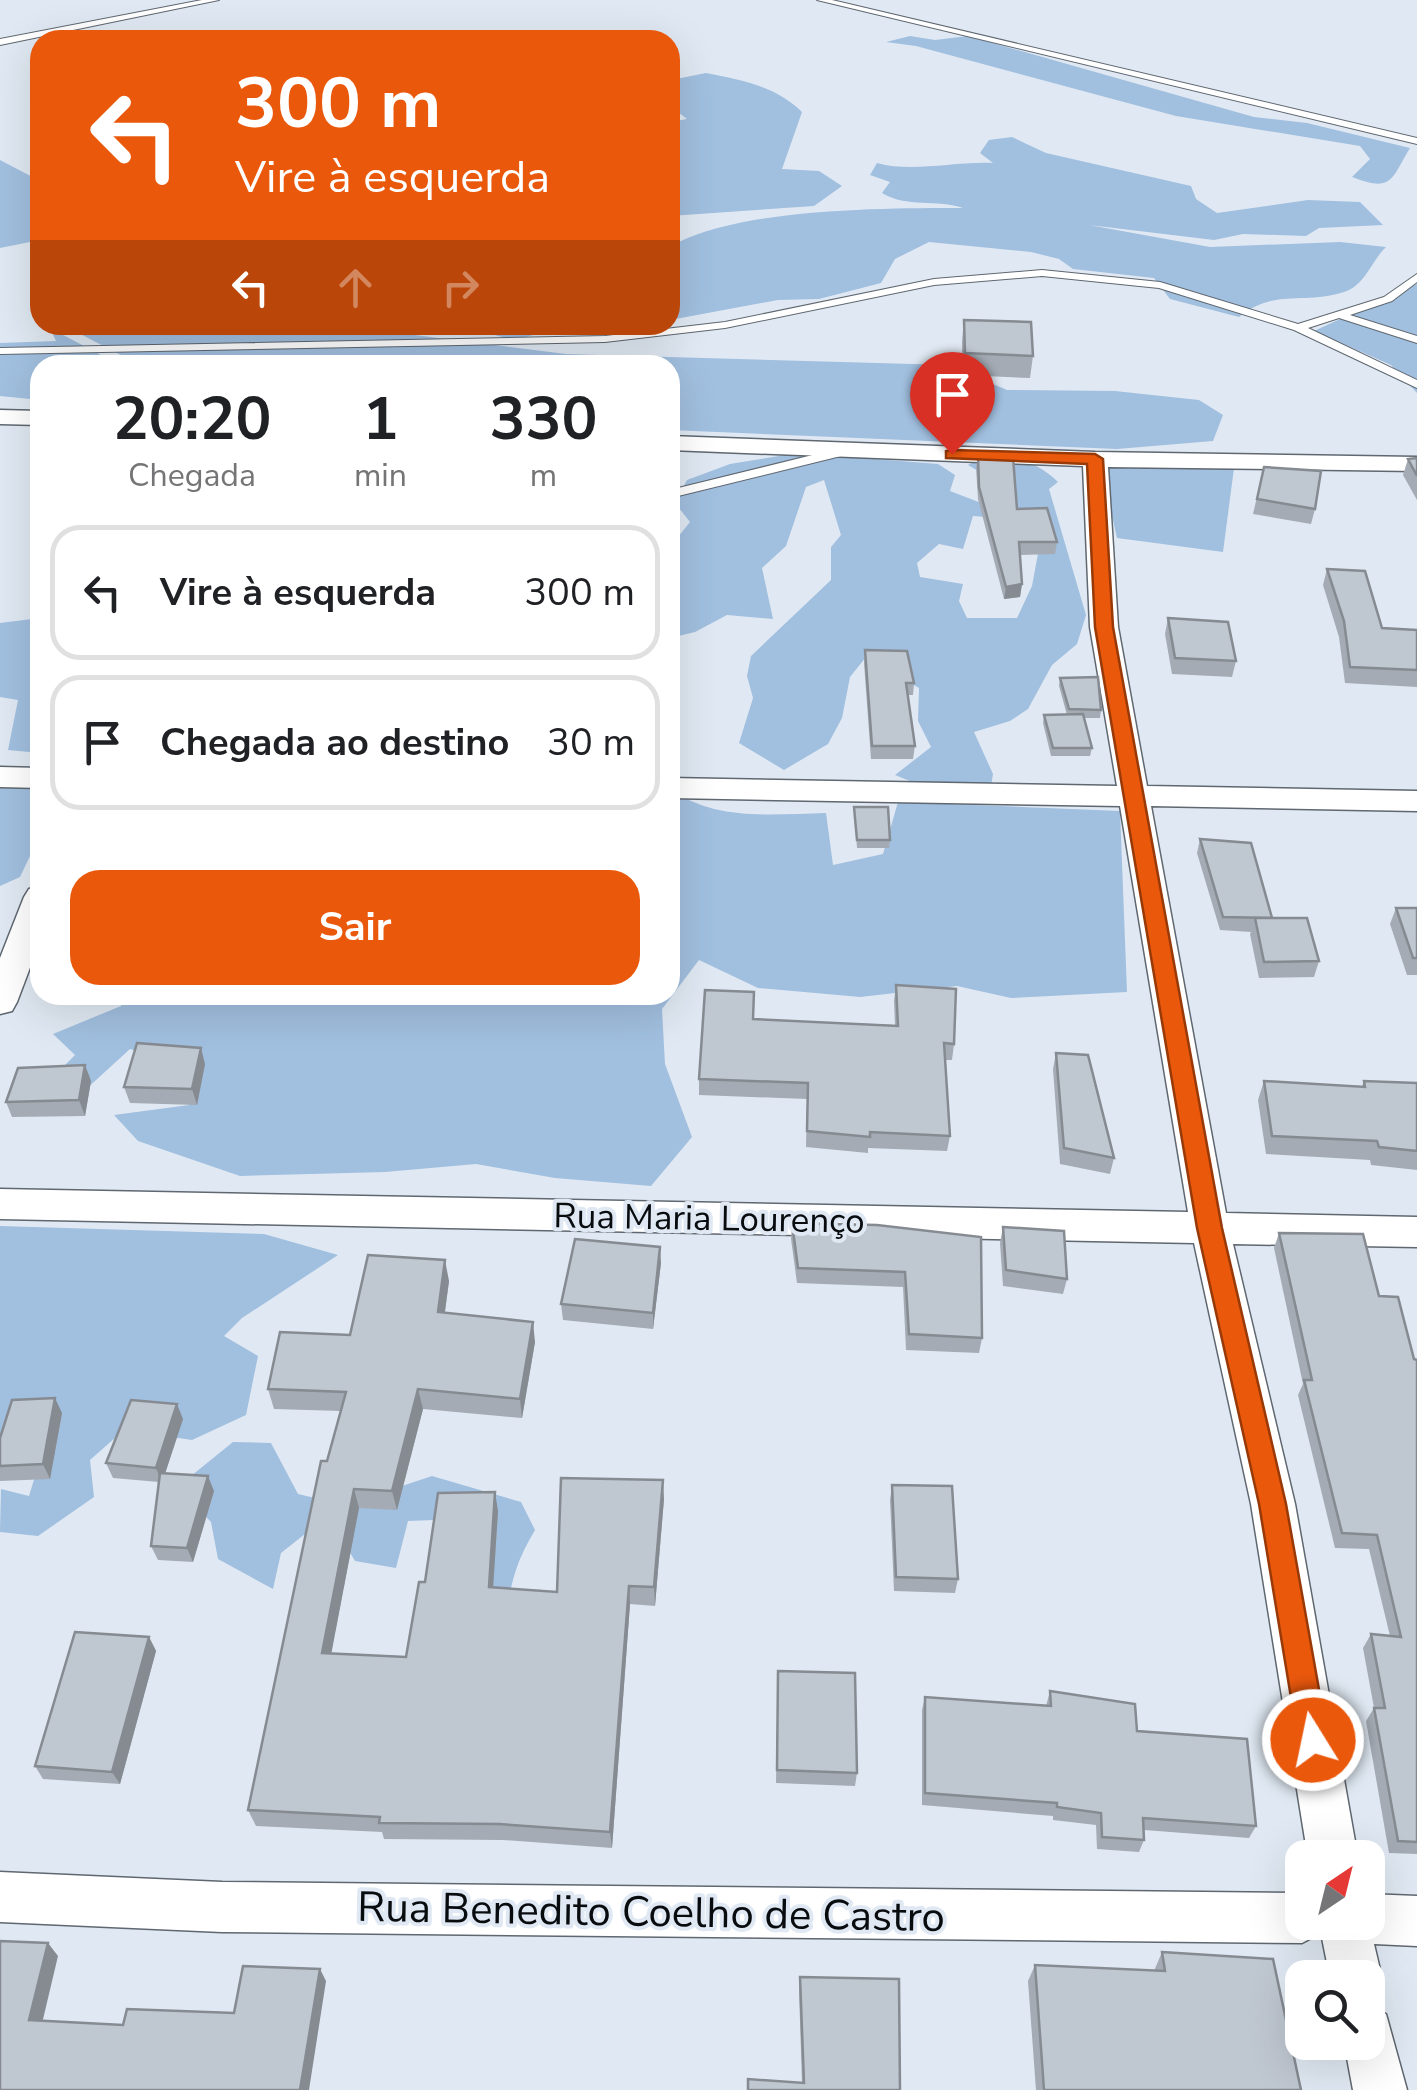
<!DOCTYPE html>
<html lang="pt">
<head>
<meta charset="utf-8">
<style>
  body { margin:0; font-family:"Nunito Sans",sans-serif; background:#f6f6f6; color:#202124; height:100vh; display:flex; flex-direction:column; font-size:38px; white-space:nowrap }
  * { box-sizing:border-box; margin:0 }
  p { font-size:32px; color:#757577 }
  .icon { flex:none; width:55px; height:55px; fill:none; stroke:currentColor; stroke-width:2; stroke-linecap:round; stroke-linejoin:round }
  .map { position:relative; flex:1; overflow:hidden }
  .sheet { position:absolute; left:30px; top:355px; width:650px; height:650px; display:flex; flex-direction:column; background:#fff; border-radius:30px; box-shadow:0 10px 40px #0002 }
  .sheet>* { flex:none }
  .hud { position:absolute; left:30px; top:30px; width:650px; height:305px; border-radius:30px; box-shadow:0 10px 40px #0002; background:#ea580c; color:#fff; overflow:hidden }
  .needle { width:65px; rotate:35deg }
  .tools { position:absolute; left:1285px; top:1840px; display:grid; gap:20px }
  .tools a { display:grid; place-items:center; width:100px; height:100px; border-radius:20px; background:#fff; box-shadow:0 10px 40px #0002; font-size:50px }
  .pin { position:absolute; display:grid; place-items:center; width:85px; height:85px; color:#fff; margin:-102px -42px; border-radius:50% 50% 50% 0; rotate:-45deg; box-shadow:0 0 10px #0007 }
  .pin .icon { rotate:45deg }
  .me { position:absolute; width:110px; margin:-55px; rotate:350deg; stroke-linejoin:round; filter:drop-shadow(0 0 8px #0008) }
  .turn { display:flex; align-items:center; gap:35px; height:210px; padding:0 40px; font-size:45px }
  .turn .icon { width:130px; height:130px; stroke-width:2.5 }
  .turn b { display:block; font-size:70px; line-height:85px }
  .lanes { display:flex; align-items:center; height:95px; padding:0 40px; background:#0003; justify-content:center; gap:50px; direction:ltr }
  .lanes .off { opacity:.35 }
  .eta { display:flex; justify-content:space-evenly; align-items:center; height:170px; text-align:center }
  .eta b { font-size:60px; font-weight:700; line-height:70px }
  .action { display:flex; gap:20px; margin-top:auto; padding:20px 40px }
  .action a { flex:1; height:115px; border-radius:30px; background:#ea580c; color:#fff; font-size:40px; font-weight:700; line-height:115px; text-align:center }
  ul { padding:0; list-style:none }
  li { display:flex; align-items:center; gap:30px; height:135px; margin:0 20px 15px; padding:0 20px; border:5px solid #e0e0e0; border-radius:30px }
  li div { flex:1 }
  li b { display:block; font-size:38px }
  li em { font-style:normal }
  .map>svg:first-child { display:block }
  .green { fill:#a1bfdf }
  .lines { fill:none; stroke-linecap:round; stroke-linejoin:round }
  .lane-casing { stroke:#5f6770; stroke-width:2 }
  .street-casing { stroke:#5f6770; stroke-width:3 }
  .lane { fill:#fff; fill-rule:evenodd }
  .street { fill:#fff; fill-rule:evenodd }
  .wall { fill:#a4abb4 }
  .shaded-wall { fill:#868b92 }
  .building { fill:#bfc7d1; stroke:#868b92; stroke-width:2.5 }
  .route { fill:#ea580c; stroke:#983908; stroke-width:2.5 }
  .labels { text-anchor:middle; stroke-width:8; stroke-linejoin:round; paint-order:stroke }
  .street-label { font-size:35px; fill:#090c0f; stroke:#e0e9f3 }
  .near-street-label { font-size:42px; fill:#090c0f; stroke:#e0e9f3 }
</style>
</head>
<body>
<div class="map">
<svg width="1417" height="2090" viewBox="0 0 1417 2090">
  <rect width="100%" height="100%" fill="#e0e9f3"/>
  <g class="green">
    <path d="M 910,36 L 935,40 L 968,36 L 1254,117 L 1307,123 L 1410,148 C 1391,179 1393,193 1352,177 L 1370,159 L 1360,146 L 1176,116 L 916,46 L 886,42 Z"/>
    <path d="M 706,73 C 742,80 776,86 802,112 L 782,169 L 819,171 L 842,186 L 814,206 L 670,216 L 670,122 L 687,119 L 670,106 L 670,88 L 676,79 Z"/>
    <path d="M 1012,137 L 1046,153 L 1191,186 L 1196,199 L 1217,213 L 1308,200 L 1360,202 L 1383,225 L 1319,228 L 1306,236 L 1243,234 L 1214,240 L 1089,225 L 1210,247 L 1340,242 L 1386,247 C 1371,261 1366,285 1344,292 C 1304,305 1275,288 1239,317 L 1170,299 L 1154,278 L 1073,269 L 1059,259 L 1031,252 L 929,242 L 895,259 L 881,283 L 819,299 L 778,300 L 670,320 L 670,247 C 734,208 886,208 963,208 C 938,199 906,208 882,193 L 890,182 L 870,175 L 877,163 C 913,173 954,161 993,163 L 980,153 L 989,140 Z"/>
    <path d="M 0,160 L 40,181 L 40,240 L 0,248 Z"/>
    <path d="M 1417,284 L 1417,393 L 1391,365 L 1314,331 Z"/>
    <path d="M 63,325 L 335,325 L 566,354 L 948,365 L 1007,390 L 1115,391 L 1199,400 L 1223,415 L 1213,441 L 1117,449 L 670,430 L 670,365 L 140,365 Z"/>
    <path d="M 403,325 L 627,325 L 549,331 L 514,340 L 483,332 L 450,333 Z"/>
    <path d="M 50,328 L 120,365 L 40,365 L 40,400 L 0,396 L 0,343 L 56,341 Z"/>
    <path d="M 798,453 L 938,464 L 955,475 L 950,491 L 989,506 L 1001,518 L 973,516 L 963,549 L 939,544 L 917,563 L 920,577 L 963,584 L 959,601 L 967,618 L 1017,618 L 1032,586 L 1039,548 L 998,483 L 968,465 C 996,448 1036,459 1058,482 L 1049,489 L 1086,615 L 1077,644 L 1052,665 L 1028,709 L 1010,721 L 974,732 L 993,774 L 991,786 L 922,786 L 895,775 L 931,747 L 918,721 L 919,688 L 866,657 L 850,677 L 842,718 L 828,744 L 784,770 L 739,743 L 753,698 L 747,676 L 751,656 L 831,580 L 831,547 L 841,535 L 824,480 L 806,487 L 786,546 L 762,568 L 773,619 L 727,615 L 695,632 L 670,638 L 670,547 L 690,522 L 675,503 L 687,480 L 730,464 Z"/>
    <path d="M 1100,462 L 1234,468 L 1223,552 L 1117,538 Z"/>
    <path d="M 40,618 L 40,753 L 8,750 L 18,700 L 0,697 L 0,623 Z"/>
    <path d="M 0,784 L 40,786 L 40,835 L 20,877 L 0,886 Z"/>
    <path d="M 670,788 C 713,822 774,814 826,813 L 833,865 L 883,854 L 898,802 L 1120,811 L 1127,992 L 1011,998 L 957,986 L 860,997 L 758,988 L 699,960 L 662,1009 L 665,1064 L 692,1137 L 651,1186 L 555,1178 L 476,1164 L 385,1172 L 240,1176 L 138,1141 L 114,1115 L 189,1105 L 195,1070 L 130,1049 L 84,1091 L 61,1069 L 75,1055 L 53,1034 L 121,1006 L 126,995 L 670,995 Z"/>
    <path d="M 0,1226 L 264,1234 L 338,1255 L 242,1318 L 224,1336 L 258,1356 L 246,1415 L 192,1440 L 124,1430 L 90,1460 L 94,1497 L 38,1536 L 0,1532 L 1,1489 L 29,1496 L 51,1424 L 0,1440 Z"/>
    <path d="M 233,1442 L 271,1443 L 298,1494 L 345,1505 L 432,1476 L 521,1502 L 535,1530 C 512,1568 507,1596 506,1640 L 459,1519 L 408,1521 L 396,1568 L 355,1561 L 340,1536 L 315,1526 L 281,1553 L 273,1589 L 218,1559 L 211,1522 L 190,1500 L 191,1476 Z"/>
  </g>
  <g class="lines">
    <defs>
      <g id="lane">
        <path d="M 202,0 L 219,0 L 0,45 L 0,39 Z"/>
        <path d="M 817,0 L 832,0 L 1417,138 L 1417,144 Z"/>
        <path d="M 1042,270 L 1160,282 L 1298,324 L 1384,297 L 1417,274 L 1417,282 L 1392,301 L 1350,315 L 1417,336 L 1417,343 L 1339,318 L 1308,328 L 1417,380 L 1417,388 L 1294,330 L 1159,288 L 1042,276 L 934,285 L 725,328 L 605,342 L 0,354 L 0,348 L 605,336 L 725,322 L 934,279 Z"/>
        <path d="M 845,447 L 849,448 L 849,454 L 670,498 L 670,490 Z"/>
      </g>
      <g id="street">
        <path d="M 0,410 L 40,411 L 40,425 L 0,424 Z"/>
        <path d="M 670,436 L 1095,452 L 1417,457 L 1417,471 L 1108,467 L 1118,627 L 1147,786 L 1417,791 L 1417,811 L 1151,806 L 1226,1213 L 1417,1217 L 1417,1247 L 1233,1244 L 1295,1504 L 1358,1858 L 1308,1858 L 1251,1504 L 1194,1243 L 0,1219 L 0,1189 L 1188,1212 L 1120,806 L 670,798 L 670,778 L 1117,786 L 1090,627 L 1083,466 L 670,450 Z"/>
        <path d="M 0,767 L 40,768 L 40,788 L 0,787 Z"/>
        <path d="M 40,886 L 40,941 L 17,1002 L 12,1011 L 0,1014 L 0,958 L 24,897 L 29,889 Z"/>
        <path d="M 0,1872 L 222,1882 L 1302,1893 L 1302,1922 L 1368,1922 L 1368,1894 L 1417,1896 L 1417,1946 L 1374,1944 L 1382,1978 L 1374,1996 L 1368,1999 L 1368,1978 L 1330,1978 L 1321,1933 L 1302,1943 L 222,1932 L 0,1922 Z"/>
        <path d="M 1368,2006 L 1386,2014 L 1407,2090 L 1353,2090 L 1344,2042 L 1368,2042 Z"/>
      </g>
    </defs>
    <use href="#lane" class="lane-casing"/>
    <use href="#street" class="street-casing"/>
    <use href="#lane" class="lane"/>
    <use href="#street" class="street"/>
  </g>
  <g class="wall">
    <path d="M 964,320 L 1033,356 L 1030,378 L 962,375 L 962,341 Z"/>
    <path d="M 978,455 L 1017,509 L 1057,542 L 1055,554 L 1020,555 L 1022,584 L 1020,597 L 1004,599 L 978,499 L 976,468 Z"/>
    <path d="M 1417,458 L 1417,500 L 1403,475 L 1408,459 Z"/>
    <path d="M 1264,467 L 1315,509 L 1311,524 L 1253,514 Z"/>
    <path d="M 1327,569 L 1382,628 L 1417,630 L 1417,687 L 1345,683 L 1339,637 L 1323,585 Z"/>
    <path d="M 1168,618 L 1236,661 L 1232,677 L 1172,674 L 1165,634 Z"/>
    <path d="M 865,650 L 914,683 L 913,695 L 907,695 L 915,746 L 913,759 L 871,759 L 864,663 Z"/>
    <path d="M 1060,678 L 1101,710 L 1100,718 L 1083,718 L 1092,748 L 1090,756 L 1051,756 L 1043,723 L 1044,715 L 1067,715 L 1059,686 Z"/>
    <path d="M 854,807 L 890,840 L 889,848 L 857,848 Z"/>
    <path d="M 1200,839 L 1272,918 L 1319,961 L 1314,977 L 1259,978 L 1250,934 L 1251,932 L 1220,930 L 1197,853 Z"/>
    <path d="M 1396,908 L 1417,908 L 1417,975 L 1407,975 L 1390,924 Z"/>
    <path d="M 896,985 L 954,1044 L 952,1060 L 945,1060 L 950,1136 L 947,1151 L 868,1148 L 868,1153 L 806,1147 L 807,1099 L 699,1095 L 699,1079 L 753,1019 L 895,1025 L 894,1001 Z"/>
    <path d="M 1056,1053 L 1114,1158 L 1110,1174 L 1060,1164 L 1053,1069 Z"/>
    <path d="M 205,1064 L 197,1105 L 130,1103 L 124,1087 Z"/>
    <path d="M 85,1065 L 91,1081 L 85,1116 L 12,1117 L 6,1102 Z"/>
    <path d="M 1264,1081 L 1362,1086 L 1364,1081 L 1417,1083 L 1417,1170 L 1371,1165 L 1370,1160 L 1266,1154 L 1258,1100 Z"/>
    <path d="M 792,1223 L 877,1225 L 982,1338 L 979,1353 L 906,1350 L 903,1287 L 797,1283 L 791,1239 Z"/>
    <path d="M 1003,1227 L 1067,1279 L 1063,1294 L 1003,1286 L 1000,1243 Z"/>
    <path d="M 1279,1233 L 1379,1296 L 1414,1359 L 1417,1360 L 1417,1854 L 1389,1853 L 1366,1721 L 1374,1708 L 1363,1648 L 1371,1634 L 1390,1636 L 1369,1549 L 1335,1548 L 1298,1395 L 1303,1384 L 1274,1248 Z"/>
    <path d="M 661,1263 L 653,1329 L 563,1320 L 561,1304 Z"/>
    <path d="M 449,1281 L 445,1312 L 535,1342 L 522,1418 L 423,1409 L 397,1510 L 359,1508 L 331,1653 L 406,1657 L 425,1582 L 498,1511 L 493,1587 L 557,1592 L 664,1499 L 655,1606 L 630,1604 L 612,1848 L 503,1840 L 384,1839 L 382,1832 L 256,1826 L 248,1810 L 327,1461 L 341,1411 L 274,1409 L 268,1389 L 350,1335 Z"/>
    <path d="M 62,1413 L 50,1479 L 0,1481 L 0,1438 Z"/>
    <path d="M 183,1419 L 165,1473 L 214,1491 L 193,1562 L 158,1560 L 151,1546 L 159,1482 L 113,1478 L 106,1463 Z"/>
    <path d="M 892,1485 L 958,1579 L 955,1593 L 894,1591 L 890,1500 Z"/>
    <path d="M 149,1637 L 156,1651 L 120,1784 L 43,1779 L 35,1766 Z"/>
    <path d="M 778,1671 L 857,1773 L 855,1786 L 776,1783 Z"/>
    <path d="M 1050,1691 L 1137,1731 L 1256,1826 L 1249,1838 L 1144,1830 L 1144,1840 L 1139,1852 L 1097,1849 L 1096,1825 L 1053,1820 L 1053,1816 L 922,1805 L 922,1710 L 925,1697 L 1046,1706 Z"/>
    <path d="M 1162,1952 L 1301,2090 L 1036,2090 L 1028,1981 L 1035,1965 L 1154,1971 Z"/>
    <path d="M 800,1977 L 900,2090 L 802,2083 L 799,1991 Z"/>
  </g>
  <g class="shaded-wall">
    <path d="M 1022,584 L 1020,597 L 1004,599 L 1006,587 Z"/>
    <path d="M 675,628 L 675,644 L 670,673 L 670,656 Z"/>
    <path d="M 201,1048 L 205,1064 L 197,1105 L 192,1089 Z"/>
    <path d="M 85,1065 L 91,1081 L 85,1116 L 79,1100 Z"/>
    <path d="M 660,1247 L 661,1263 L 653,1329 L 653,1313 Z"/>
    <path d="M 445,1260 L 449,1281 L 442,1332 L 438,1312 Z"/>
    <path d="M 533,1322 L 535,1342 L 522,1418 L 520,1399 Z"/>
    <path d="M 418,1389 L 423,1409 L 397,1510 L 392,1491 Z"/>
    <path d="M 55,1398 L 62,1413 L 50,1479 L 43,1464 Z"/>
    <path d="M 177,1404 L 183,1419 L 162,1483 L 156,1468 Z"/>
    <path d="M 208,1476 L 214,1491 L 193,1562 L 187,1548 Z"/>
    <path d="M 663,1480 L 664,1499 L 655,1606 L 654,1587 Z"/>
    <path d="M 354,1489 L 359,1508 L 328,1671 L 322,1653 Z"/>
    <path d="M 495,1492 L 498,1511 L 492,1605 L 489,1587 Z"/>
    <path d="M 629,1586 L 630,1604 L 612,1848 L 610,1832 Z"/>
    <path d="M 149,1637 L 156,1651 L 120,1784 L 112,1772 Z"/>
    <path d="M 48,1943 L 58,1956 L 40,2032 L 29,2020 Z"/>
    <path d="M 320,1969 L 326,1981 L 309,2090 L 300,2090 Z"/>
  </g>
  <g class="building">
    <path d="M 964,320 L 1031,322 L 1033,356 L 965,353 Z"/>
    <path d="M 978,455 L 1013,457 L 1017,509 L 1047,508 L 1057,542 L 1019,542 L 1022,584 L 1006,587 L 979,487 Z"/>
    <path d="M 1417,458 L 1417,476 L 1408,459 Z"/>
    <path d="M 1264,467 L 1321,471 L 1315,509 L 1257,499 Z"/>
    <path d="M 1327,569 L 1365,571 L 1382,628 L 1417,630 L 1417,670 L 1350,667 L 1344,621 Z"/>
    <path d="M 1168,618 L 1228,622 L 1236,661 L 1175,658 Z"/>
    <path d="M 670,628 L 675,628 L 670,656 Z"/>
    <path d="M 865,650 L 907,651 L 914,683 L 906,683 L 915,746 L 872,746 Z"/>
    <path d="M 1098,677 L 1101,710 L 1069,709 L 1060,678 Z"/>
    <path d="M 1083,714 L 1092,748 L 1053,748 L 1044,715 Z"/>
    <path d="M 854,807 L 888,807 L 890,840 L 857,840 Z"/>
    <path d="M 1200,839 L 1251,843 L 1272,918 L 1223,917 Z"/>
    <path d="M 1396,908 L 1417,908 L 1417,958 L 1413,958 Z"/>
    <path d="M 1255,918 L 1307,918 L 1319,961 L 1264,962 Z"/>
    <path d="M 896,985 L 956,989 L 954,1044 L 944,1043 L 950,1136 L 870,1132 L 870,1137 L 807,1131 L 808,1083 L 699,1079 L 705,990 L 754,992 L 753,1019 L 898,1026 Z"/>
    <path d="M 137,1043 L 201,1048 L 192,1089 L 124,1087 Z"/>
    <path d="M 1056,1053 L 1088,1055 L 1114,1158 L 1064,1148 Z"/>
    <path d="M 85,1065 L 79,1100 L 6,1102 L 18,1068 Z"/>
    <path d="M 1264,1081 L 1365,1087 L 1364,1081 L 1417,1083 L 1417,1151 L 1379,1147 L 1377,1141 L 1272,1136 Z"/>
    <path d="M 792,1223 L 877,1225 L 981,1237 L 982,1338 L 909,1334 L 905,1272 L 798,1268 Z"/>
    <path d="M 1003,1227 L 1064,1231 L 1067,1279 L 1006,1270 Z"/>
    <path d="M 1279,1233 L 1363,1234 L 1379,1296 L 1398,1297 L 1414,1359 L 1417,1360 L 1417,1842 L 1398,1841 L 1374,1708 L 1385,1708 L 1371,1634 L 1401,1637 L 1377,1535 L 1342,1533 L 1304,1380 L 1312,1380 Z"/>
    <path d="M 575,1239 L 660,1247 L 653,1313 L 561,1304 Z"/>
    <path d="M 368,1255 L 445,1260 L 438,1312 L 533,1322 L 520,1399 L 418,1389 L 392,1491 L 354,1489 L 322,1653 L 406,1657 L 419,1582 L 425,1582 L 438,1493 L 495,1492 L 489,1587 L 557,1592 L 561,1478 L 663,1480 L 654,1587 L 629,1586 L 610,1832 L 499,1824 L 379,1823 L 380,1817 L 248,1810 L 321,1461 L 327,1461 L 346,1392 L 268,1389 L 280,1332 L 350,1335 Z"/>
    <path d="M 55,1398 L 43,1464 L 0,1466 L 0,1438 L 12,1400 Z"/>
    <path d="M 131,1400 L 177,1404 L 156,1468 L 106,1463 Z"/>
    <path d="M 160,1473 L 208,1476 L 187,1548 L 151,1546 Z"/>
    <path d="M 892,1485 L 952,1486 L 958,1579 L 896,1577 Z"/>
    <path d="M 75,1632 L 149,1637 L 112,1772 L 35,1766 Z"/>
    <path d="M 778,1671 L 855,1673 L 857,1773 L 777,1770 Z"/>
    <path d="M 1050,1691 L 1135,1704 L 1137,1731 L 1247,1739 L 1256,1826 L 1143,1818 L 1144,1840 L 1102,1837 L 1101,1813 L 1057,1807 L 1057,1803 L 925,1793 L 925,1697 L 1051,1706 Z"/>
    <path d="M 0,1941 L 48,1943 L 29,2020 L 123,2025 L 127,2009 L 234,2013 L 243,1966 L 320,1969 L 300,2090 L 0,2090 Z"/>
    <path d="M 1162,1952 L 1273,1959 L 1301,2090 L 1044,2090 L 1035,1965 L 1165,1971 Z"/>
    <path d="M 800,1977 L 899,1979 L 900,2090 L 748,2090 L 748,2079 L 804,2083 Z"/>
  </g>
  <path class="route" d="M 952,450 L 1095,454 L 1103,459 L 1113,627 L 1222,1228 L 1286,1504 L 1328,1740 L 1324,1750 L 1313,1755 L 1302,1750 L 1298,1740 L 1259,1504 L 1197,1228 L 1095,627 L 1087,464 L 946,458 L 946,451 Z"/>
  <g class="labels">
    <g class="street-label">
      <text transform="translate(709 1218) rotate(1)" y="12">Rua Maria Lourenço</text>
    </g>
    <g class="near-street-label">
      <text transform="translate(651 1911) rotate(1)" y="15">Rua Benedito Coelho de Castro</text>
    </g>
  </g>
</svg>
<div class="tools">
<a><svg class="needle" viewBox="-14 -14 28 28"><path d="M0-13l5 13h-10z" fill="#e53935"/><path d="M0 13l5-13h-10z" fill="#757577"/></svg></a>
<a><svg class="icon" aria-label="search" viewBox="0 0 24 24"><circle cx="10" cy="10" r="6"/><path d="M15 15l6 6"/></svg></a>
</div>
<div class="pin" style="left:952px;top:454px;background:#d93025"><svg class="icon" aria-label="arrive" viewBox="0 0 24 24"><path d="M6 21V4h12l-3 4 3 4H6"/></svg></div>
<svg class="me" style="left:1313px;top:1740px" viewBox="-20 -20 40 40"><circle r="17" fill="#ea580c" stroke="#fff" stroke-width="3"/><path d="M0-11L8 9 0 5-8 9z" fill="#fff"/></svg>
<div class="hud">
<div class="turn"><svg class="icon" aria-label="left" viewBox="0 0 24 24"><path d="M17 20v-9H6M10 6l-5 5 5 5"/></svg><div><b>300 m</b>Vire à esquerda</div></div>
<div class="lanes"><svg class="icon" aria-label="left" viewBox="0 0 24 24"><path d="M17 20v-9H6M10 6l-5 5 5 5"/></svg><svg class="icon off" aria-label="ahead" viewBox="0 0 24 24"><path d="M12 20V5M6 11l6-6 6 6"/></svg><svg class="icon off" aria-label="right" viewBox="0 0 24 24"><path d="M7 20v-9h11M14 6l5 5-5 5"/></svg></div>
</div>
<section class="sheet">
<div class="eta">
<div><b>20:20</b><p>Chegada</p></div>
<div><b>1</b><p>min</p></div>
<div><b>330</b><p>m</p></div>
</div>
<ul>
<li><svg class="icon" aria-label="left" viewBox="0 0 24 24"><path d="M17 20v-9H6M10 6l-5 5 5 5"/></svg><div><b>Vire à esquerda</b></div><em>300 m</em></li>
<li><svg class="icon" aria-label="arrive" viewBox="0 0 24 24"><path d="M6 21V4h12l-3 4 3 4H6"/></svg><div><b>Chegada ao destino</b></div><em>30 m</em></li>
</ul>
<div class="action"><a>Sair</a></div>
</section>
</div>
</body>
</html>
